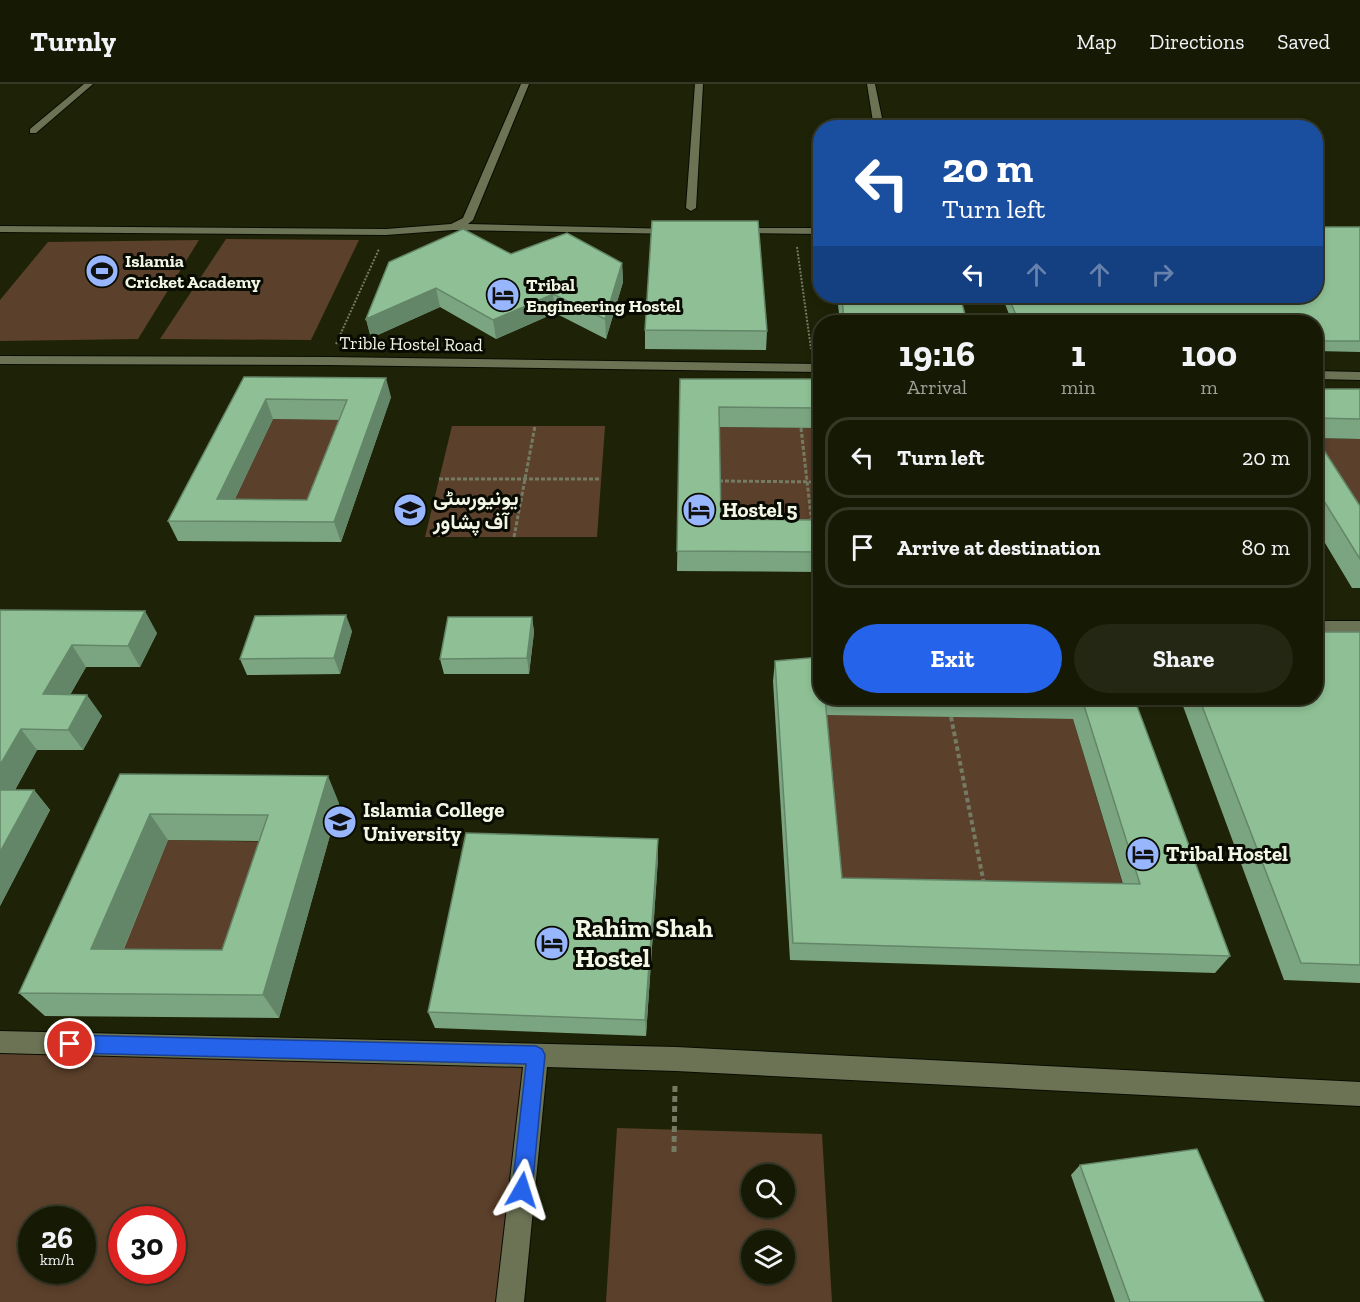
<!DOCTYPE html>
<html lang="en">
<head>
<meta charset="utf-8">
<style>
  body { margin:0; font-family:"Zilla Slab",Vazirmatn,serif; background:#232713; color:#f1f3f6; height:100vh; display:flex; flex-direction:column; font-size:22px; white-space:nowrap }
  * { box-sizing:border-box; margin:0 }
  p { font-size:20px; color:#9ea19a }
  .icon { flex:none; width:33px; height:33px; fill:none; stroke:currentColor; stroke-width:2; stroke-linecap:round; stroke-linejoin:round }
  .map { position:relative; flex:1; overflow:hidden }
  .side { position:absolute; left:813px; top:231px; width:510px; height:390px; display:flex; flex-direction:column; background:#161a05; border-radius:24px; box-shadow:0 3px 9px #0003,0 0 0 2px #353827 }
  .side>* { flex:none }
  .banner { position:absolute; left:813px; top:36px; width:510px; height:183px; border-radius:24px; box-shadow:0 3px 9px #0003,0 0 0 2px #353827; background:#1a4fa0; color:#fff; overflow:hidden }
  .fabs { position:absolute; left:741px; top:1080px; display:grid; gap:12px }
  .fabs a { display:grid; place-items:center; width:54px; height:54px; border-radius:50%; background:#161a05; box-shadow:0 3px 9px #0003,0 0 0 2px #353827; font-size:30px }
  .speed { position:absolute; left:18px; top:1122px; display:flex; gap:12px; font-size:30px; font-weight:700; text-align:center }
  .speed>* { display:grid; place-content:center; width:78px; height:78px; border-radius:50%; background:#161a05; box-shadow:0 3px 9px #0003,0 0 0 2px #353827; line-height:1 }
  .speed small { font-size:15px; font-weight:400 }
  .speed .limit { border:9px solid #d22; background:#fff; color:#111 }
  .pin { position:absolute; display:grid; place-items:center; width:51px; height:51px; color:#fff; margin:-26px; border:3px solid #fff; border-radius:50%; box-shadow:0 2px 6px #0007 }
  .me { position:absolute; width:66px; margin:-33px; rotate:6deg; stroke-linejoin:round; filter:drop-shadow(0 0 4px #0008) }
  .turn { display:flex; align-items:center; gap:21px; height:126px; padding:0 30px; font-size:27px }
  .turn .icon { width:78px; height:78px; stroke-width:2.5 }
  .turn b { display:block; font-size:42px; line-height:51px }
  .lanes { display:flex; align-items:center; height:57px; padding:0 30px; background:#0003; justify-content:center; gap:30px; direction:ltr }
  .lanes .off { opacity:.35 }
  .eta { display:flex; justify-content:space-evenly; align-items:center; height:102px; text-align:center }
  .eta b { font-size:36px; font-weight:800; line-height:42px }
  .primary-button { display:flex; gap:12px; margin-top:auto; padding:12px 30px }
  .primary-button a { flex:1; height:69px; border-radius:36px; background:#2563eb; color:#fff; font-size:24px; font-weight:800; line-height:69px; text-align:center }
  .primary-button a+a { background:#232713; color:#f1f3f6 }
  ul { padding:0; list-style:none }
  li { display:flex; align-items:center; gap:18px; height:81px; margin:0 12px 9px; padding:0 18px; border:3px solid #353827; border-radius:24px }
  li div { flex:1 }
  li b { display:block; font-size:22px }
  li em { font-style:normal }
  header { display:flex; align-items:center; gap:36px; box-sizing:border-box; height:84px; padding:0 30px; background:#161a05; border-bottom:2px solid #353827 }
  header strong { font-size:28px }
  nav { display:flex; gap:33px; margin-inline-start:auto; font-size:21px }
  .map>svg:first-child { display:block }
  .green { fill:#5b402b; fill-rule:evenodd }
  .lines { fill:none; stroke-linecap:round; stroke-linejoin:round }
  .minor-casing { stroke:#090c00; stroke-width:2 }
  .path-far3 { stroke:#757a62; stroke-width:2; stroke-dasharray:2 1.5; stroke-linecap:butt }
  .path-far2 { stroke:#757a62; stroke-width:3; stroke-dasharray:4 2; stroke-linecap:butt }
  .path-far1 { stroke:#757a62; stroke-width:4; stroke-dasharray:4.5 3; stroke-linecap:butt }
  .path { stroke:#757a62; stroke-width:5; stroke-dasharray:6 4; stroke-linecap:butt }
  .minor { fill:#6c7354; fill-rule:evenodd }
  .wall { fill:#7ba580; fill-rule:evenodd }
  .shaded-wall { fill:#648668 }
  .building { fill:#8fc095; stroke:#648668; stroke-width:1.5; fill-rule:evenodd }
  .route { fill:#2563eb; stroke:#184099; stroke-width:1.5 }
  .labels { text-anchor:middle; stroke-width:6; stroke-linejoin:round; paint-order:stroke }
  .far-poi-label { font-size:18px; font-weight:bold; fill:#f2f7e5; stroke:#090b02; text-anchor:start }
  .far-street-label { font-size:18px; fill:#f2f7e5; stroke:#090b02 }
  .poi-label { font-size:21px; font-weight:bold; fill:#f2f7e5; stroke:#090b02; text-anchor:start }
  .near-poi-label { font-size:26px; font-weight:bold; fill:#f2f7e5; stroke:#090b02; text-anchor:start }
</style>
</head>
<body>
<header>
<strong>Turnly</strong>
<nav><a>Map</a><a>Directions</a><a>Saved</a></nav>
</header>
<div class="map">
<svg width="1360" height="1218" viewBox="0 0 1360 1218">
  <rect width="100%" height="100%" fill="#1e2307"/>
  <g class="green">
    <path d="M 226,155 L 359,156 L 311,256 L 160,255 Z"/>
    <path d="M 199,156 L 138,255 L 0,257 L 0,216 L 48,158 Z"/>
    <path d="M 273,335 L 353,336 L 314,436 L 225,435 Z"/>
    <path d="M 452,342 L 605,342 L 597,453 L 425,453 Z"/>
    <path d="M 718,343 L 820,344 L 820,457 L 720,456 Z"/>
    <path d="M 1316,354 L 1360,355 L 1360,462 Z"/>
    <path d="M 822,630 L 1073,635 L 1128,818 L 838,812 Z"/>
    <path d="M 168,756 L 283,758 L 240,890 L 114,888 Z"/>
    <path d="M 0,958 L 536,971 L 510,1218 L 0,1218 ZM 32,1136 L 82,1136 L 82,1186 L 32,1186 ZM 122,1136 L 172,1136 L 172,1186 L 122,1186 Z"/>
    <path d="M 617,1044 L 822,1050 L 832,1218 L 606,1218 ZM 752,1090 L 784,1090 L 784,1124 L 752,1124 ZM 752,1156 L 784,1156 L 784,1190 L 752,1190 Z"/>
  </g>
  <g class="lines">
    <defs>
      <g id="minor">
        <path d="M 84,0 L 93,0 L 36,49 L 30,49 L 30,45 Z"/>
        <path d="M 521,0 L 529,0 L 473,136 L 468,140 L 675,145 L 679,146 L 679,150 L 453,146 L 386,151 L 0,148 L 0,142 L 386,145 L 451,140 L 463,134 Z"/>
        <path d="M 695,0 L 703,0 L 696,124 L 691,127 L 686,124 Z"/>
        <path d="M 867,0 L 875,0 L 884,44 L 874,44 Z"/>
        <path d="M 735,144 L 820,144 L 820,150 L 731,149 L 731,145 Z"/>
        <path d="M 0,272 L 329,273 L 820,280 L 820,288 L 329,281 L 0,280 Z"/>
        <path d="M 1316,287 L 1360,288 L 1360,296 L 1316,295 Z"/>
        <rect x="1316" y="537" width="44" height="12"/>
        <path d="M 0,947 L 676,963 L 1360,998 L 1360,1022 L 676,987 L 547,983 L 524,1218 L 496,1218 L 523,983 L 0,969 Z"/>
      </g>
    </defs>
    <use href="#minor" class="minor-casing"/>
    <g class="path-far3">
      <path d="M 797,163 L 811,265"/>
      <path d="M 336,260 L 379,165"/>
    </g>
    <g class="path-far2">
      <path d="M 801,344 L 812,441"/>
      <path d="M 439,395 L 601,395"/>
      <path d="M 719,397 L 820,398"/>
      <path d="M 514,453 L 535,342"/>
    </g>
    <path class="path-far1" d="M 951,633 L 984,800"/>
    <path class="path" d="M 674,1068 L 675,999"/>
    <use href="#minor" class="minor"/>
  </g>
  <g class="wall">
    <path d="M 1360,143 L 1360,268 L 1316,267 L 1316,238 L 1012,238 L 1002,212 L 1316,212 Z"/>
    <path d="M 511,170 L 622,179 L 623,198 L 606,255 L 555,229 L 496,255 L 440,223 L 371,254 L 366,235 Z"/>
    <path d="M 837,212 L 960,212 L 967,238 L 840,238 Z"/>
    <path d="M 645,246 L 767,247 L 766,266 L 645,265 Z"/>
    <path d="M 244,293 L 391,313 L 341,458 L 178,457 L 168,437 ZM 273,335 L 339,336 L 307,416 L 235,415 Z"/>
    <path d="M 680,295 L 820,295 L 820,344 L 719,343 L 721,435 L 820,436 L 820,488 L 677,487 Z"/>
    <path d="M 1316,305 L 1360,305 L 1360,355 L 1316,354 L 1360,422 L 1360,504 L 1352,504 L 1316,444 Z"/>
    <path d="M 0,526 L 157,549 L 140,583 L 86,583 L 70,611 L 102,632 L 83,666 L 37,666 L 15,706 L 34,706 L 50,726 L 0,822 Z"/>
    <path d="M 532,533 L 534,548 L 529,590 L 444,590 L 440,575 Z"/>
    <path d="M 352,547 L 340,590 L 247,591 L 240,575 Z"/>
    <path d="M 1360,548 L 1360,899 L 1284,896 L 1180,614 L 1316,614 Z"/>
    <path d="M 775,577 L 820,614 L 1134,614 L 1230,872 L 1215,889 L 790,876 L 773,597 ZM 827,631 L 1073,635 L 1123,800 L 842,794 Z"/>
    <path d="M 120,690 L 339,719 L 279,934 L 45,932 L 19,909 ZM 168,756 L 259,757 L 222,866 L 124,865 Z"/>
    <path d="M 658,755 L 658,774 L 646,952 L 435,944 L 428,928 Z"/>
    <path d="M 1080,1081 L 1264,1218 L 1115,1218 L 1071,1091 Z"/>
  </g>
  <g class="shaded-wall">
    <path d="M 622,179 L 623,198 L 606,255 L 605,235 Z"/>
    <path d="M 436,204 L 440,223 L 371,254 L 366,235 Z"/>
    <path d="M 553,210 L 555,229 L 496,255 L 493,236 Z"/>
    <path d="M 386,294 L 391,313 L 341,458 L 334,438 Z"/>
    <path d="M 266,315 L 273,335 L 225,435 L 217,415 Z"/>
    <path d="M 145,527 L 157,549 L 140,583 L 128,562 Z"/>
    <path d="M 346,531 L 352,547 L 340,590 L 334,574 Z"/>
    <path d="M 532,533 L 534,548 L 529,590 L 527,574 Z"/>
    <path d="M 72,561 L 86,583 L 58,631 L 43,610 Z"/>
    <path d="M 87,611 L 102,632 L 83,666 L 68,646 Z"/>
    <path d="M 21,645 L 37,666 L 4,726 L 0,721 L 0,681 Z"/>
    <path d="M 328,692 L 339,719 L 279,934 L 263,911 Z"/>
    <path d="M 34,706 L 50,726 L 0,822 L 0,768 Z"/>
    <path d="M 150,730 L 168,756 L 114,888 L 91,865 Z"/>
    <path d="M 658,755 L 658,774 L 646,952 L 645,936 Z"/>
  </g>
  <g class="building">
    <path d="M 652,137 L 758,137 L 767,247 L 645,246 Z"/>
    <path d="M 1316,143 L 1360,143 L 1360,257 L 1316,257 L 1316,238 L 1019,238 L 1008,212 L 1316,212 Z"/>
    <path d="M 463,145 L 511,170 L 567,149 L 622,179 L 605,235 L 553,210 L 493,236 L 436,204 L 366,235 L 389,178 Z"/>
    <path d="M 842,212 L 960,212 L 967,238 L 844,238 Z"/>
    <path d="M 244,293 L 386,294 L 334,438 L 168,437 ZM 266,315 L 347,316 L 307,416 L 217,415 Z"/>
    <path d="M 680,295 L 820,295 L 820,324 L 719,323 L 721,435 L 820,436 L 820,468 L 677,467 Z"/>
    <path d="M 1316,305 L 1360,305 L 1360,335 L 1316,334 Z"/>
    <path d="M 1316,354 L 1360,422 L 1360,475 L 1316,404 Z"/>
    <path d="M 0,526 L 145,527 L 128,562 L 72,561 L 43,610 L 87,611 L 68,646 L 21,645 L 0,681 Z"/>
    <path d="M 346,531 L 334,574 L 240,575 L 255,532 Z"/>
    <path d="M 448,533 L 532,533 L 527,574 L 440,575 Z"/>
    <path d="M 1316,548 L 1360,548 L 1360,881 L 1301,879 L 1199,614 L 1316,614 Z"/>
    <path d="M 820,573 L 820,614 L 825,614 L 842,794 L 1140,800 L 1082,615 L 1003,614 L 1134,614 L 1230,872 L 793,859 L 775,577 Z"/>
    <path d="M 120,690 L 328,692 L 263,911 L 19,909 ZM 150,730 L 268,731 L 222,866 L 91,865 Z"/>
    <path d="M 0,706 L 34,706 L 0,768 Z"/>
    <path d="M 466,749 L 658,755 L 645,936 L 428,928 Z"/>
    <path d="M 1197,1065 L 1264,1218 L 1130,1218 L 1080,1081 Z"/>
  </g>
  <path class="route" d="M 70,951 L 536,962 L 542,965 L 545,971 L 532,1106 L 529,1113 L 522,1115 L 515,1113 L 512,1106 L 526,980 L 70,969 L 64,966 L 61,960 L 64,954 Z"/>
  <defs>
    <symbol id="stadium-disc" viewBox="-11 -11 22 22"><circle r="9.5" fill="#97b6fd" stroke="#090b02"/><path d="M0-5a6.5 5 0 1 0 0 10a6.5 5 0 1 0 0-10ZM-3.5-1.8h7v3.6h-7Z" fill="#111"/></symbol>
    <symbol id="hotel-disc" viewBox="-11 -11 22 22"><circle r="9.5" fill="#97b6fd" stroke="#090b02"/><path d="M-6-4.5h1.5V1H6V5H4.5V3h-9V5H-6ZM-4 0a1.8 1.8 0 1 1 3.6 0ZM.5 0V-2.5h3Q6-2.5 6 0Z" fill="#111"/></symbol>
    <symbol id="university-disc" viewBox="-11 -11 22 22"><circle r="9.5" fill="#97b6fd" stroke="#090b02"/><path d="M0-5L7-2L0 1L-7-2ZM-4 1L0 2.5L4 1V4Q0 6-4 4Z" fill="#111"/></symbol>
  </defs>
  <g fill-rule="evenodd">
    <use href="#stadium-disc" x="83" y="168" width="38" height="38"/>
    <use href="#hotel-disc" x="484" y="192" width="38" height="38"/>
    <use href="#university-disc" x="391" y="407" width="38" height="38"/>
    <use href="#hotel-disc" x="680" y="407" width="38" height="38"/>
    <use href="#university-disc" x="321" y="719" width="38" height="38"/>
    <use href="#hotel-disc" x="1124" y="751" width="38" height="38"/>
    <use href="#hotel-disc" x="533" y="840" width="38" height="38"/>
  </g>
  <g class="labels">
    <g class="far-poi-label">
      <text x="125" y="183">Islamia<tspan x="125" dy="21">Cricket Academy</tspan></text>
      <text x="526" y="207">Tribal<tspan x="526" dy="21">Engineering Hostel</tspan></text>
    </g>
    <g class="far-street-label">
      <text transform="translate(411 260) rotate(1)" y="6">Trible Hostel Road</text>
    </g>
    <g class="poi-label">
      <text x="433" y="421">یونیورسٹی<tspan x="433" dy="24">آف پشاور</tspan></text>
      <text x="722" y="433">Hostel 5</text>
      <text x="363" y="733">Islamia College<tspan x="363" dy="24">University</tspan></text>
      <text x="1166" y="777">Tribal Hostel</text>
    </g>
    <g class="near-poi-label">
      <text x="575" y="853">Rahim Shah<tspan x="575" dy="30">Hostel</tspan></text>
    </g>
  </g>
</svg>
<div class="fabs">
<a><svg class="icon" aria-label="search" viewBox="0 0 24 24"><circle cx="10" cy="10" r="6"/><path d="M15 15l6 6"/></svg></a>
<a><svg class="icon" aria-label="layers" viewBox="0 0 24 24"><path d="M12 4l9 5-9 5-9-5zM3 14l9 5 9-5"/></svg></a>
</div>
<div class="speed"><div>26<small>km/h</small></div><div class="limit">30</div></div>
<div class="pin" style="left:70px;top:960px;background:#d93025"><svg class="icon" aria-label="arrive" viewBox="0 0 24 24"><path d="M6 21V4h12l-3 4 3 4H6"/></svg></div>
<svg class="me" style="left:522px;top:1106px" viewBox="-20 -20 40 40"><path d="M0-17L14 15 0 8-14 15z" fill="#2563eb" stroke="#fff" stroke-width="4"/></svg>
<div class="banner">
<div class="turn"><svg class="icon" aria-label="left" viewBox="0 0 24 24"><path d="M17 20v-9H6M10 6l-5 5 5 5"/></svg><div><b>20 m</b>Turn left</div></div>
<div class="lanes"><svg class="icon" aria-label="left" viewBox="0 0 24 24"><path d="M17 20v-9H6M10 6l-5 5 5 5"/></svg><svg class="icon off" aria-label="ahead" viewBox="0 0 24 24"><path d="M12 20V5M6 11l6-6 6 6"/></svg><svg class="icon off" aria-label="ahead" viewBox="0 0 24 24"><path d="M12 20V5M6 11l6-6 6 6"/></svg><svg class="icon off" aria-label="right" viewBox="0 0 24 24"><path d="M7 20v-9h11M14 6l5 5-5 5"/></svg></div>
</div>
<section class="side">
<div class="eta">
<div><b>19:16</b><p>Arrival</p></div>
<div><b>1</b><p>min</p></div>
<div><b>100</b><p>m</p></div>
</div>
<ul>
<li><svg class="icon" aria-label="left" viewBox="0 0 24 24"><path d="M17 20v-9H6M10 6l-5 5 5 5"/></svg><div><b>Turn left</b></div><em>20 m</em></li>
<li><svg class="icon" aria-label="arrive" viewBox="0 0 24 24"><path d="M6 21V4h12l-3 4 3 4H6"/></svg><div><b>Arrive at destination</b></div><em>80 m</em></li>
</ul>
<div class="primary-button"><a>Exit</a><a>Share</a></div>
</section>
</div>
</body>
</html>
